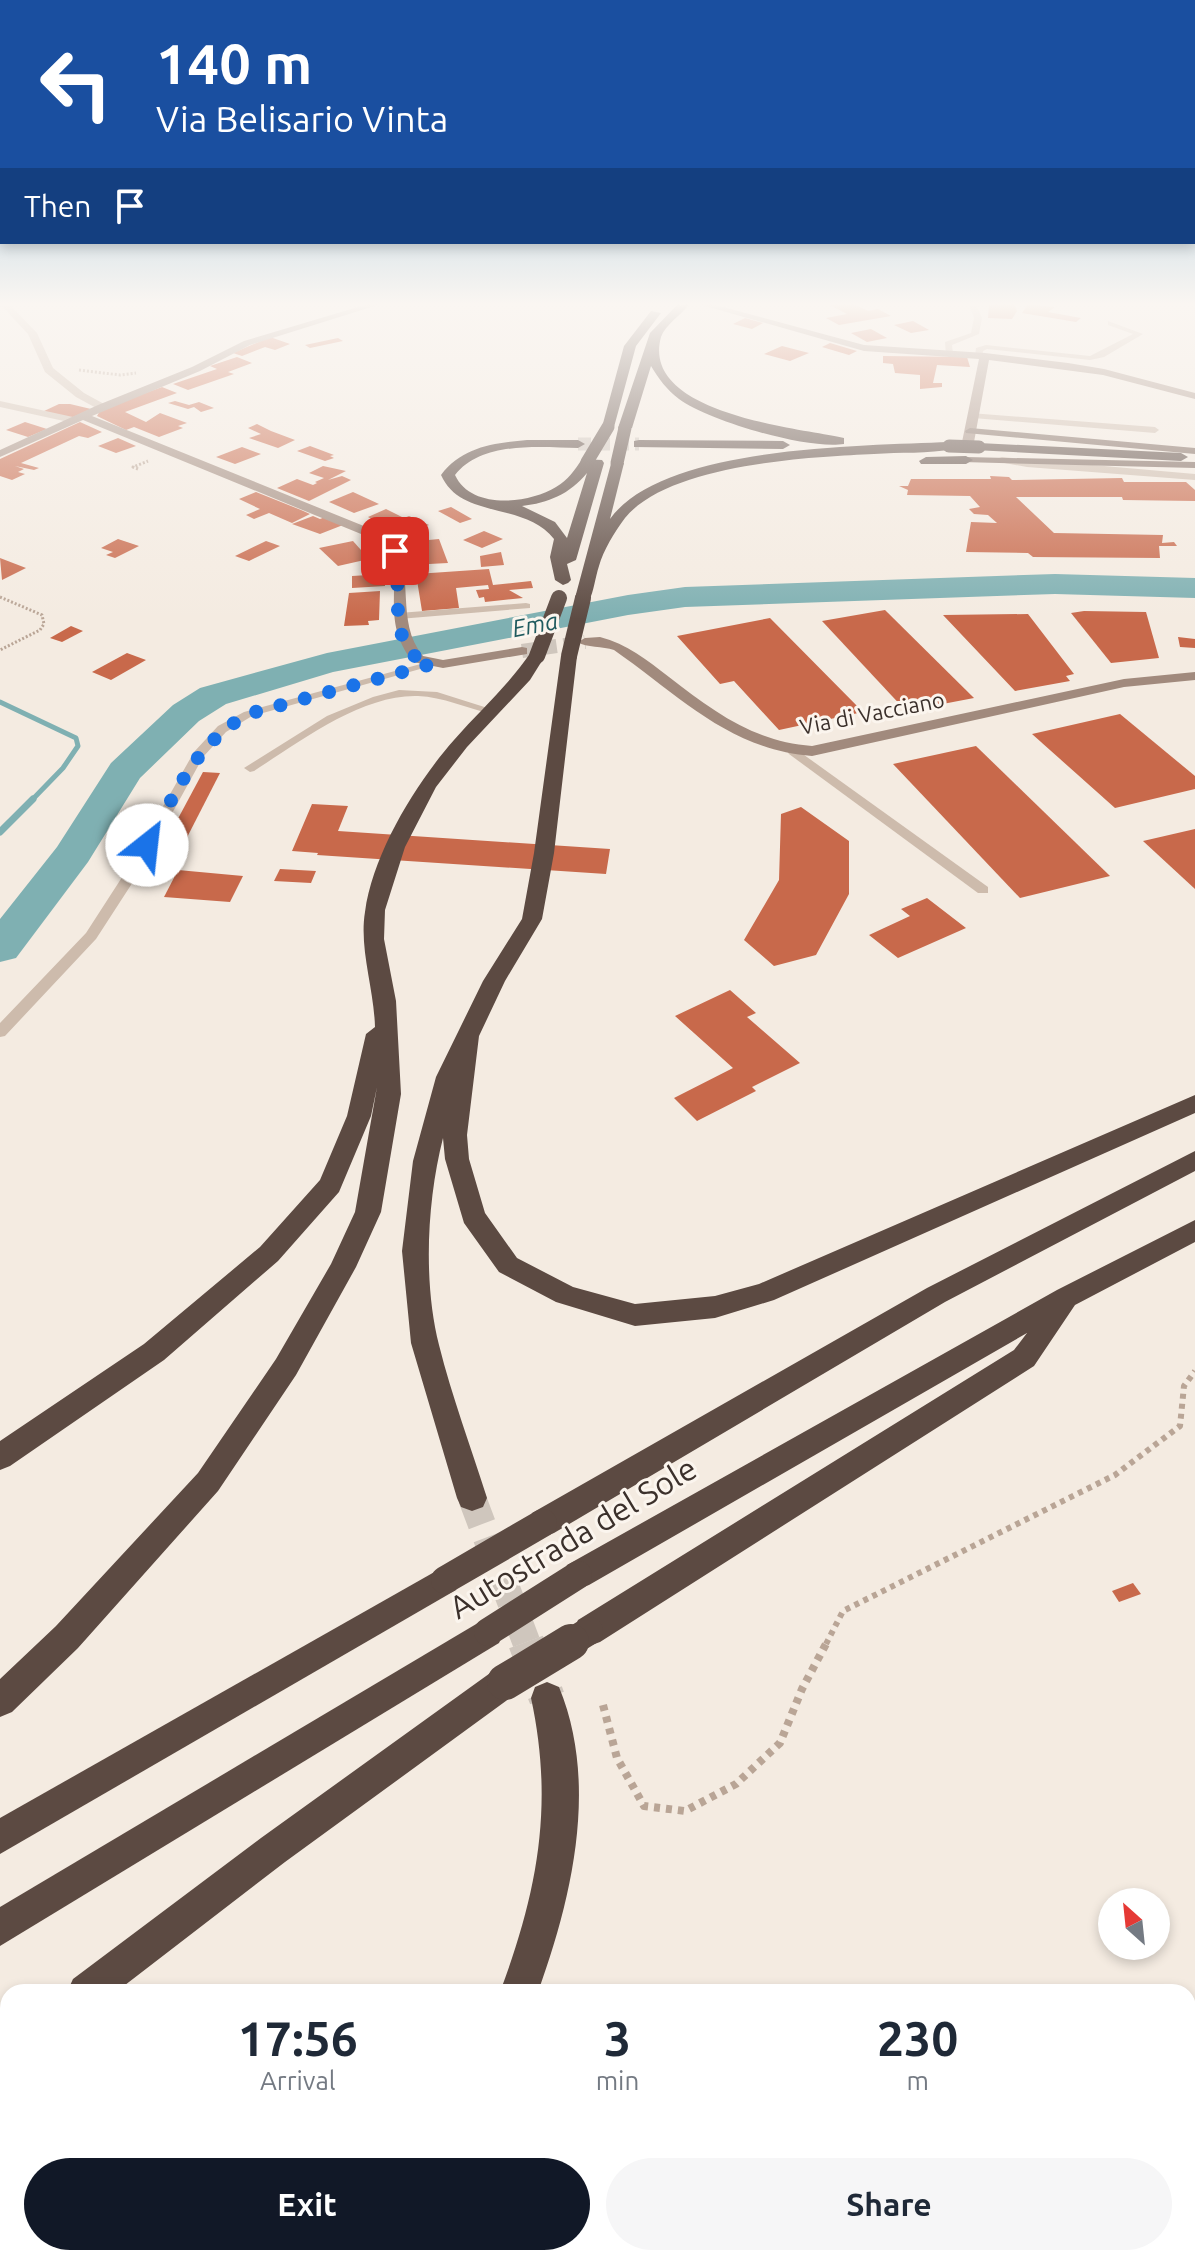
<!DOCTYPE html>
<html lang="en">
<head>
<meta charset="utf-8">
<style>
  body { margin:0; font-family:Ubuntu,sans-serif; background:#f6f6f7; color:#1f2937; height:100vh; display:flex; flex-direction:column; font-size:30px; white-space:nowrap }
  * { box-sizing:border-box; margin:0 }
  p { font-size:26px; color:#747a83 }
  .icon { flex:none; width:44px; height:44px; fill:none; stroke:currentColor; stroke-width:2; stroke-linecap:round; stroke-linejoin:round }
  .map { position:relative; flex:1; overflow:hidden }
  .side { position:absolute; left:0px; top:1984px; width:1196px; height:282px; display:flex; flex-direction:column; background:#fff; border-radius:24px 24px 0 0; box-shadow:0 4px 12px #0003 }
  .side>* { flex:none }
  .hud { position:absolute; left:0px; top:0px; width:1196px; height:244px; box-shadow:0 4px 12px #0003; background:#1a4fa0; color:#fff; overflow:hidden }
  .needle { width:52px; rotate:333deg }
  .controls { position:absolute; left:1098px; top:1888px; display:grid; gap:16px }
  .controls a { display:grid; place-items:center; width:72px; height:72px; border-radius:50%; background:#fff; box-shadow:0 4px 12px #0003; font-size:40px }
  .pin { position:absolute; display:grid; place-items:center; width:68px; height:68px; color:#fff; margin:-34px; border-radius:16px; box-shadow:0 4px 12px #0006 }
  .me { position:absolute; width:88px; margin:-44px; rotate:29deg; stroke-linejoin:round; filter:drop-shadow(0 0 6px #0008) }
  .turn { display:flex; align-items:center; gap:28px; height:168px; padding:0 24px; font-size:36px }
  .turn .icon { width:104px; height:104px; stroke-width:2.5 }
  .turn b { display:block; font-size:56px; line-height:68px }
  .then { display:flex; align-items:center; height:76px; padding:0 24px; background:#0003; gap:16px; font-size:30px }
  .eta { display:flex; justify-content:space-evenly; align-items:center; height:136px; text-align:center }
  .eta b { font-size:48px; font-weight:600; line-height:56px }
  .primary-button { display:flex; gap:16px; margin-top:auto; padding:16px 24px }
  .primary-button a { flex:1; height:92px; border-radius:48px; background:#111827; color:#fff; font-size:32px; font-weight:600; line-height:92px; text-align:center }
  .primary-button a+a { background:#f6f6f7; color:#1f2937 }
  .map>svg:first-child { display:block }
  .lines { fill:none; stroke-linecap:round; stroke-linejoin:round }
  .stream-far1 { stroke:#7fb0b2; stroke-width:5 }
  .stream { stroke:#7fb0b2; stroke-width:7 }
  .river { fill:#7fb0b2; fill-rule:evenodd }
  .building { fill:#c8694b }
  .secondary-tunnel { stroke:#cfc6bd; stroke-width:14; stroke-dasharray:14 7; stroke-linecap:butt }
  .highway-tunnel-far2 { stroke:#cfc6bd; stroke-width:13; stroke-dasharray:13 6; stroke-linecap:butt }
  .highway-tunnel-far1 { stroke:#cfc6bd; stroke-width:28; stroke-dasharray:28 14; stroke-linecap:butt }
  .highway-tunnel { stroke:#cfc6bd; stroke-width:36; stroke-dasharray:36 18; stroke-linecap:butt }
  .path-far2 { stroke:#b9a596; stroke-width:3; stroke-dasharray:2 2; stroke-linecap:butt }
  .path-far1 { stroke:#b9a596; stroke-width:6; stroke-dasharray:5 5; stroke-linecap:butt }
  .path { stroke:#b9a596; stroke-width:8; stroke-dasharray:6 6; stroke-linecap:butt }
  .lane { fill:#cdbbac; fill-rule:evenodd }
  .street { fill:#cdbbac; fill-rule:evenodd }
  .secondary { fill:#a18a7d; fill-rule:evenodd }
  .primary { fill:#7d675c; fill-rule:evenodd }
  .highway { fill:#5c4a42; fill-rule:evenodd }
  .highway-bridge-far3 { stroke:#5c4a42; stroke-width:13 }
  .highway-bridge-far2 { stroke:#5c4a42; stroke-width:16 }
  .highway-bridge-far1 { stroke:#5c4a42; stroke-width:28 }
  .highway-bridge { stroke:#5c4a42; stroke-width:36 }
  .route { stroke:#1a73e8; stroke-width:14; stroke-dasharray:0 25.2 }
  .labels { text-anchor:middle; stroke-width:6; stroke-linejoin:round; paint-order:stroke }
  .far-street-label { font-size:22px; fill:#3b302b; stroke:#fbf5ee }
  .far-water-label { font-size:24px; font-style:italic; fill:#1f5a5e; stroke:#fbf5ee }
  .near-street-label { font-size:32px; fill:#3b302b; stroke:#fbf5ee }
</style>
</head>
<body>
<div class="map">
<svg width="1195" height="2265" viewBox="0 0 1195 2265">
  <rect width="100%" height="100%" fill="#f4ebe1"/>
  <g class="lines">
    <path class="stream-far1" d="M 0,702 L 76,738 L 78,746 L 63,768 L 31,801"/>
    <path class="stream" d="M 0,832 L 33,799"/>
    <path class="river" d="M 1055,574 L 1195,578 L 1195,598 L 1055,594 L 685,607 L 628,615 L 333,672 L 226,704 L 199,721 L 140,778 L 88,862 L 16,958 L 0,962 L 0,919 L 57,847 L 111,763 L 173,705 L 200,688 L 327,653 L 628,595 L 685,587 Z"/>
  </g>
  <g class="building">
    <path d="M 828,304 L 854,304 L 868,311 L 878,309 L 891,316 L 839,325 L 826,318 L 847,314 Z"/>
    <path d="M 989,304 L 1014,304 L 1017,311 L 1012,319 L 988,318 Z"/>
    <path d="M 1028,304 L 1055,307 L 1048,312 L 1081,318 L 1076,322 L 1022,313 Z"/>
    <path d="M 745,318 L 763,323 L 752,329 L 733,324 Z"/>
    <path d="M 913,321 L 929,330 L 911,333 L 894,325 Z"/>
    <path d="M 871,329 L 887,338 L 867,342 L 851,333 Z"/>
    <path d="M 270,337 L 290,344 L 275,350 L 265,347 L 242,356 L 233,353 Z"/>
    <path d="M 338,338 L 343,341 L 310,348 L 305,345 Z"/>
    <path d="M 830,343 L 857,351 L 849,355 L 822,347 Z"/>
    <path d="M 782,346 L 809,353 L 790,361 L 764,354 Z"/>
    <path d="M 883,356 L 967,357 L 970,367 L 937,365 L 933,383 L 942,383 L 942,387 L 920,389 L 920,375 L 895,373 L 893,364 L 883,363 Z"/>
    <path d="M 237,357 L 252,363 L 228,372 L 234,374 L 188,390 L 173,384 L 217,369 L 210,366 Z"/>
    <path d="M 162,387 L 177,393 L 125,412 L 146,422 L 160,413 L 187,423 L 178,426 L 183,428 L 159,437 L 134,427 L 126,430 L 97,416 L 101,409 Z"/>
    <path d="M 175,401 L 189,405 L 199,402 L 214,408 L 201,412 L 194,407 L 188,409 L 168,403 Z"/>
    <path d="M 59,404 L 70,404 L 91,409 L 71,418 L 42,412 Z"/>
    <path d="M 25,422 L 47,429 L 28,437 L 6,430 Z"/>
    <path d="M 80,422 L 102,432 L 88,438 L 79,436 L 21,463 L 39,468 L 34,470 L 15,466 L 24,469 L 18,472 L 25,474 L 12,480 L 0,476 L 0,459 Z"/>
    <path d="M 257,424 L 271,431 L 295,440 L 278,448 L 249,438 L 261,434 L 248,428 Z"/>
    <path d="M 118,438 L 136,446 L 116,453 L 98,446 Z"/>
    <path d="M 310,446 L 334,455 L 330,456 L 334,458 L 325,461 L 297,451 Z"/>
    <path d="M 242,447 L 261,454 L 235,464 L 216,457 Z"/>
    <path d="M 323,466 L 346,471 L 328,480 L 342,476 L 351,480 L 309,501 L 277,488 L 297,479 L 313,485 L 317,483 L 315,482 L 324,478 L 309,473 Z"/>
    <path d="M 990,476 L 1009,477 L 1012,480 L 1122,478 L 1124,482 L 1186,482 L 1195,490 L 1195,501 L 1123,500 L 1122,497 L 1016,497 L 1054,533 L 1163,535 L 1162,543 L 1174,542 L 1177,546 L 1159,546 L 1160,558 L 1033,557 L 1028,553 L 966,552 L 971,522 L 997,523 L 988,515 L 974,514 L 969,509 L 980,507 L 970,496 L 907,495 L 908,490 L 899,486 L 908,486 L 911,479 L 991,479 Z"/>
    <path d="M 256,492 L 301,510 L 310,514 L 292,523 L 269,513 L 254,519 L 246,515 L 260,509 L 239,499 Z"/>
    <path d="M 353,492 L 379,504 L 354,513 L 329,502 Z"/>
    <path d="M 451,507 L 472,519 L 460,523 L 438,511 Z"/>
    <path d="M 386,509 L 404,518 L 409,516 L 429,525 L 400,537 L 381,528 L 384,526 L 368,517 Z"/>
    <path d="M 313,516 L 320,519 L 325,517 L 343,525 L 320,534 L 292,524 Z"/>
    <path d="M 484,531 L 503,539 L 482,548 L 463,540 Z"/>
    <path d="M 118,539 L 139,546 L 115,558 L 106,555 L 113,552 L 101,548 Z"/>
    <path d="M 439,539 L 448,563 L 410,565 L 406,553 L 412,552 L 408,542 Z"/>
    <path d="M 266,541 L 280,546 L 249,561 L 235,556 Z"/>
    <path d="M 353,541 L 369,559 L 338,566 L 319,548 Z"/>
    <path d="M 501,552 L 504,565 L 481,567 L 480,556 Z"/>
    <path d="M 0,558 L 26,568 L 2,580 Z"/>
    <path d="M 489,569 L 493,585 L 531,581 L 533,588 L 509,590 L 523,598 L 485,602 L 484,597 L 479,598 L 476,590 L 489,589 L 488,585 L 456,588 L 459,608 L 422,611 L 416,574 Z"/>
    <path d="M 385,574 L 385,586 L 352,588 L 352,576 Z"/>
    <path d="M 380,591 L 379,620 L 368,621 L 369,625 L 344,626 L 349,593 Z"/>
    <path d="M 885,610 L 974,698 L 906,711 L 822,621 Z"/>
    <path d="M 1084,611 L 1146,612 L 1159,658 L 1111,663 L 1071,613 Z"/>
    <path d="M 1028,614 L 1074,674 L 1066,676 L 1070,681 L 1015,691 L 943,615 Z"/>
    <path d="M 770,618 L 863,712 L 779,730 L 734,681 L 720,684 L 677,636 Z"/>
    <path d="M 71,626 L 83,631 L 62,642 L 50,638 Z"/>
    <path d="M 1178,637 L 1195,639 L 1195,648 L 1180,647 Z"/>
    <path d="M 127,653 L 146,660 L 111,680 L 92,672 Z"/>
    <path d="M 1120,714 L 1195,776 L 1195,789 L 1115,808 L 1032,734 Z"/>
    <path d="M 976,746 L 1110,876 L 1020,898 L 893,764 Z"/>
    <path d="M 203,772 L 220,773 L 178,855 L 159,854 Z"/>
    <path d="M 312,804 L 348,806 L 338,831 L 610,849 L 606,874 L 317,855 L 318,853 L 292,851 Z"/>
    <path d="M 801,807 L 849,841 L 849,894 L 816,955 L 774,966 L 744,940 L 779,880 L 781,814 Z"/>
    <path d="M 1195,829 L 1195,889 L 1143,841 Z"/>
    <path d="M 280,869 L 316,871 L 311,883 L 274,881 Z"/>
    <path d="M 178,870 L 243,876 L 230,902 L 164,897 Z"/>
    <path d="M 927,898 L 966,928 L 898,958 L 869,935 L 910,916 L 901,909 Z"/>
    <path d="M 730,990 L 756,1013 L 747,1017 L 800,1063 L 752,1087 L 756,1091 L 697,1121 L 674,1098 L 733,1068 L 675,1016 Z"/>
    <path d="M 1133,1583 L 1141,1594 L 1119,1602 L 1112,1591 Z"/>
  </g>
  <g class="lines">
    <path class="secondary-tunnel" d="M 522,651 L 585,642"/>
    <path class="highway-tunnel-far2" d="M 578,444 L 639,444"/>
    <path class="highway-tunnel-far1" d="M 472,1498 L 527,1644"/>
    <path class="highway-tunnel" d="M 526,1642 L 547,1698"/>
    <g class="path-far2">
      <path d="M 79,370 L 120,375 L 136,373"/>
      <path d="M 138,469 L 133,467 L 148,461"/>
      <path d="M 0,597 L 42,615 L 44,624 L 40,630 L 0,650"/>
    </g>
    <path class="path-far1" d="M 826,1644 L 843,1611 L 1115,1475 L 1180,1426 L 1184,1386 L 1195,1371"/>
    <path class="path" d="M 603,1705 L 617,1758 L 644,1806 L 685,1811 L 736,1784 L 780,1743 L 802,1689 L 827,1642"/>
    <g class="lane">
      <path d="M 969,304 L 976,304 L 982,318 L 979,334 L 952,345 L 953,354 L 946,356 L 945,342 L 971,333 L 974,318 Z"/>
      <path d="M 1108,321 L 1143,334 L 1104,357 L 1090,360 L 987,349 L 983,351 L 982,358 L 975,356 L 976,348 L 986,345 L 1090,356 L 1133,334 L 1108,325 Z"/>
      <path d="M 0,401 L 73,417 L 77,420 L 73,423 L 0,407 Z"/>
      <path d="M 970,413 L 1155,427 L 1159,430 L 1155,433 L 973,418 L 969,415 Z"/>
      <path d="M 1002,457 L 1195,474 L 1195,480 L 1027,467 L 999,462 L 999,458 Z"/>
      <path d="M 526,603 L 530,604 L 530,608 L 399,619 L 394,616 L 399,613 Z"/>
      <path d="M 428,662 L 438,664 L 252,716 L 226,732 L 203,757 L 142,868 L 96,939 L 5,1036 L 0,1037 L 0,1023 L 86,933 L 128,868 L 194,752 L 218,726 L 244,712 Z"/>
      <path d="M 399,690 L 437,692 L 497,711 L 491,714 C 467,708 443,697 418,696 C 362,694 299,742 254,771 L 250,772 L 244,768 L 327,716 L 373,697 Z"/>
      <path d="M 793,747 L 988,887 L 988,893 L 978,893 L 789,754 L 787,751 Z"/>
    </g>
    <g class="street">
      <path d="M 0,304 L 9,304 L 37,333 L 53,368 L 84,393 L 106,405 L 106,409 L 98,409 L 76,397 L 45,372 L 28,334 Z"/>
      <path d="M 1188,2139 L 1195,2142 L 1195,2181 L 1188,2178 Z"/>
      <path d="M 654,2258 L 694,2258 L 691,2265 L 651,2265 Z"/>
    </g>
    <g class="secondary">
      <path d="M 368,304 L 381,304 L 250,345 L 200,371 L 92,416 L 391,537 C 417,574 394,621 423,656 L 443,660 L 522,647 L 527,648 L 527,654 L 443,668 L 413,662 C 377,617 408,581 383,543 L 83,420 L 0,457 L 0,450 L 98,405 L 192,367 L 244,341 Z"/>
      <path d="M 698,304 L 712,304 L 864,345 L 985,353 L 1068,363 L 1104,369 L 1195,393 L 1195,399 L 1103,375 L 989,360 L 974,442 L 968,445 L 962,442 L 979,359 L 864,351 Z"/>
      <path d="M 600,637 C 627,644 647,660 669,677 C 714,712 755,742 812,746 L 1124,679 L 1195,672 L 1195,680 L 1124,687 L 812,756 C 728,749 680,696 614,650 C 603,646 586,648 578,642 L 585,638 Z"/>
    </g>
    <g class="primary">
      <path d="M 970,428 L 1195,448 L 1195,454 L 966,433 L 965,431 Z"/>
      <path d="M 966,457 L 1195,462 L 1195,468 L 962,462 L 960,460 Z"/>
    </g>
    <g class="highway">
      <path d="M 678,304 L 690,304 C 682,314 665,325 661,337 C 640,414 798,428 844,438 L 844,444 C 807,450 709,421 679,399 C 666,389 659,379 651,366 L 632,428 L 620,431 L 618,428 L 650,333 Z"/>
      <path d="M 651,311 L 661,313 L 636,346 L 614,427 L 603,430 L 602,427 L 624,346 Z"/>
      <path d="M 527,440 L 578,440 L 585,444 L 578,448 C 539,447 482,441 455,475 C 471,510 528,504 556,487 C 568,480 575,470 582,459 L 602,460 L 604,463 L 576,560 L 567,564 L 571,580 L 568,583 L 563,585 L 555,580 L 550,557 L 554,539 C 524,501 461,520 441,475 C 462,447 493,443 527,440 ZM 587,473 L 567,538 L 555,522 L 522,506 C 548,503 570,494 587,473 Z"/>
      <path d="M 639,440 L 783,441 L 790,445 L 783,449 L 634,447 L 634,441 Z"/>
      <path d="M 949,442 L 956,446 L 954,449 C 928,454 900,452 874,454 C 809,457 669,464 625,518 C 615,531 603,551 599,566 C 595,578 594,591 589,601 L 577,601 L 575,598 L 612,460 L 624,463 L 610,519 C 663,445 864,446 949,442 Z"/>
      <path d="M 979,443 L 1181,453 L 1188,457 L 1181,461 L 974,450 L 974,444 Z"/>
      <path d="M 926,457 L 966,456 L 973,460 L 966,464 L 921,464 L 919,461 Z"/>
      <path d="M 537,651 L 545,656 L 530,680 L 467,747 L 436,787 L 405,847 L 385,910 L 384,939 L 396,1001 L 401,1094 L 381,1212 L 356,1267 L 296,1375 L 218,1491 L 78,1648 L 12,1712 L 0,1717 L 0,1679 L 56,1626 L 198,1473 L 276,1359 L 331,1264 L 355,1212 L 377,1087 L 371,1116 L 339,1192 L 278,1261 L 164,1360 L 10,1466 L 0,1470 L 0,1441 L 144,1344 L 260,1247 L 320,1180 L 347,1116 L 366,1034 L 375,1027 C 374,989 359,949 365,912 C 373,853 416,783 454,740 C 480,710 509,685 531,652 Z"/>
      <path d="M 569,651 L 577,656 L 554,853 L 542,919 L 505,981 L 479,1036 L 467,1135 L 469,1159 L 485,1213 L 517,1258 L 573,1287 L 635,1304 L 715,1296 L 759,1284 L 1195,1095 L 1195,1113 L 774,1300 L 715,1318 L 635,1326 L 556,1302 L 499,1272 L 464,1223 L 445,1159 L 443,1138 C 427,1201 423,1282 439,1345 C 452,1397 471,1447 487,1498 L 483,1507 L 472,1511 L 461,1507 L 457,1498 L 411,1343 L 402,1251 L 413,1161 L 436,1077 L 483,981 L 522,919 L 534,853 L 561,656 Z"/>
      <path d="M 1195,1151 L 1195,1171 L 945,1302 L 554,1533 L 543,1537 L 532,1533 L 528,1523 L 532,1513 L 927,1288 Z"/>
      <path d="M 1195,1220 L 1195,1242 L 1075,1305 L 1034,1366 L 600,1642 L 589,1646 L 578,1642 L 573,1631 L 578,1620 L 1014,1350 L 1027,1333 L 589,1585 L 578,1589 L 567,1585 L 563,1575 L 567,1565 L 1057,1290 Z"/>
      <path d="M 445,1566 L 456,1570 L 460,1580 L 456,1590 L 0,1854 L 0,1818 Z"/>
      <path d="M 488,1617 L 499,1621 L 504,1632 L 499,1643 L 0,1946 L 0,1907 Z"/>
      <path d="M 505,1666 L 517,1671 L 521,1682 L 517,1693 L 285,1862 L 116,1992 L 67,1992 L 73,1979 L 261,1838 L 493,1671 Z"/>
      <path d="M 547,1682 L 559,1687 C 599,1784 572,1898 538,1992 L 500,1992 C 538,1891 554,1804 531,1698 L 535,1687 Z"/>
      <path d="M 8,2032 L 8,2073 L 0,2076 L 0,2035 Z"/>
      <path d="M 221,2258 L 272,2258 L 269,2265 L 218,2265 Z"/>
    </g>
    <g class="highway-bridge-far3">
      <path d="M 949,446 L 979,447"/>
      <path d="M 587,462 L 608,427"/>
      <path d="M 617,463 L 625,428"/>
    </g>
    <g class="highway-bridge-far2">
      <path d="M 537,656 L 559,598"/>
      <path d="M 569,656 L 583,598"/>
    </g>
    <g class="highway-bridge-far1">
      <path d="M 445,1580 L 543,1523"/>
      <path d="M 488,1632 L 578,1575"/>
      <path d="M 568,1644 L 589,1631"/>
    </g>
    <path class="highway-bridge" d="M 505,1682 L 571,1642"/>
  </g>
  <linearGradient id="sky" x2="0" y2="1"><stop stop-color="#7eb2d2"/><stop offset="0.49" stop-color="#faf6f2"/><stop offset="1" stop-color="#faf6f2" stop-opacity="0"/></linearGradient>
  <rect width="1195" height="621" fill="url(#sky)"/>
  <g class="lines">
    <path class="route" d="M 147,845 C 177,792 193,746 248,714 L 432,664 C 384,654 403,586 395,551"/>
  </g>
  <g class="labels">
    <g class="far-street-label">
      <text transform="translate(872 713) rotate(-11)" y="8">Via di Vacciano</text>
    </g>
    <g class="far-water-label">
      <text transform="translate(535 625) rotate(-11)" y="8">Ema</text>
    </g>
    <g class="near-street-label">
      <text transform="translate(573 1538) rotate(-31)" y="11">Autostrada del Sole</text>
    </g>
  </g>
</svg>
<div class="controls">
<a><svg class="needle" viewBox="-14 -14 28 28"><path d="M0-13l5 13h-10z" fill="#e53935"/><path d="M0 13l5-13h-10z" fill="#747a83"/></svg></a>
</div>
<div class="pin" style="left:395px;top:551px;background:#d93025"><svg class="icon" aria-label="arrive" viewBox="0 0 24 24"><path d="M6 21V4h12l-3 4 3 4H6"/></svg></div>
<svg class="me" style="left:147px;top:845px" viewBox="-20 -20 40 40"><circle r="19" fill="#fff"/><path d="M0-13L10 11 0 6-10 11z" fill="#1a73e8"/></svg>
<div class="hud">
<div class="turn"><svg class="icon" aria-label="left" viewBox="0 0 24 24"><path d="M17 20v-9H6M10 6l-5 5 5 5"/></svg><div><b>140 m</b>Via Belisario Vinta</div></div>
<div class="then">Then<svg class="icon" aria-label="arrive" viewBox="0 0 24 24"><path d="M6 21V4h12l-3 4 3 4H6"/></svg></div>
</div>
<section class="side">
<div class="eta">
<div><b>17:56</b><p>Arrival</p></div>
<div><b>3</b><p>min</p></div>
<div><b>230</b><p>m</p></div>
</div>
<div class="primary-button"><a>Exit</a><a>Share</a></div>
</section>
</div>
</body>
</html>
